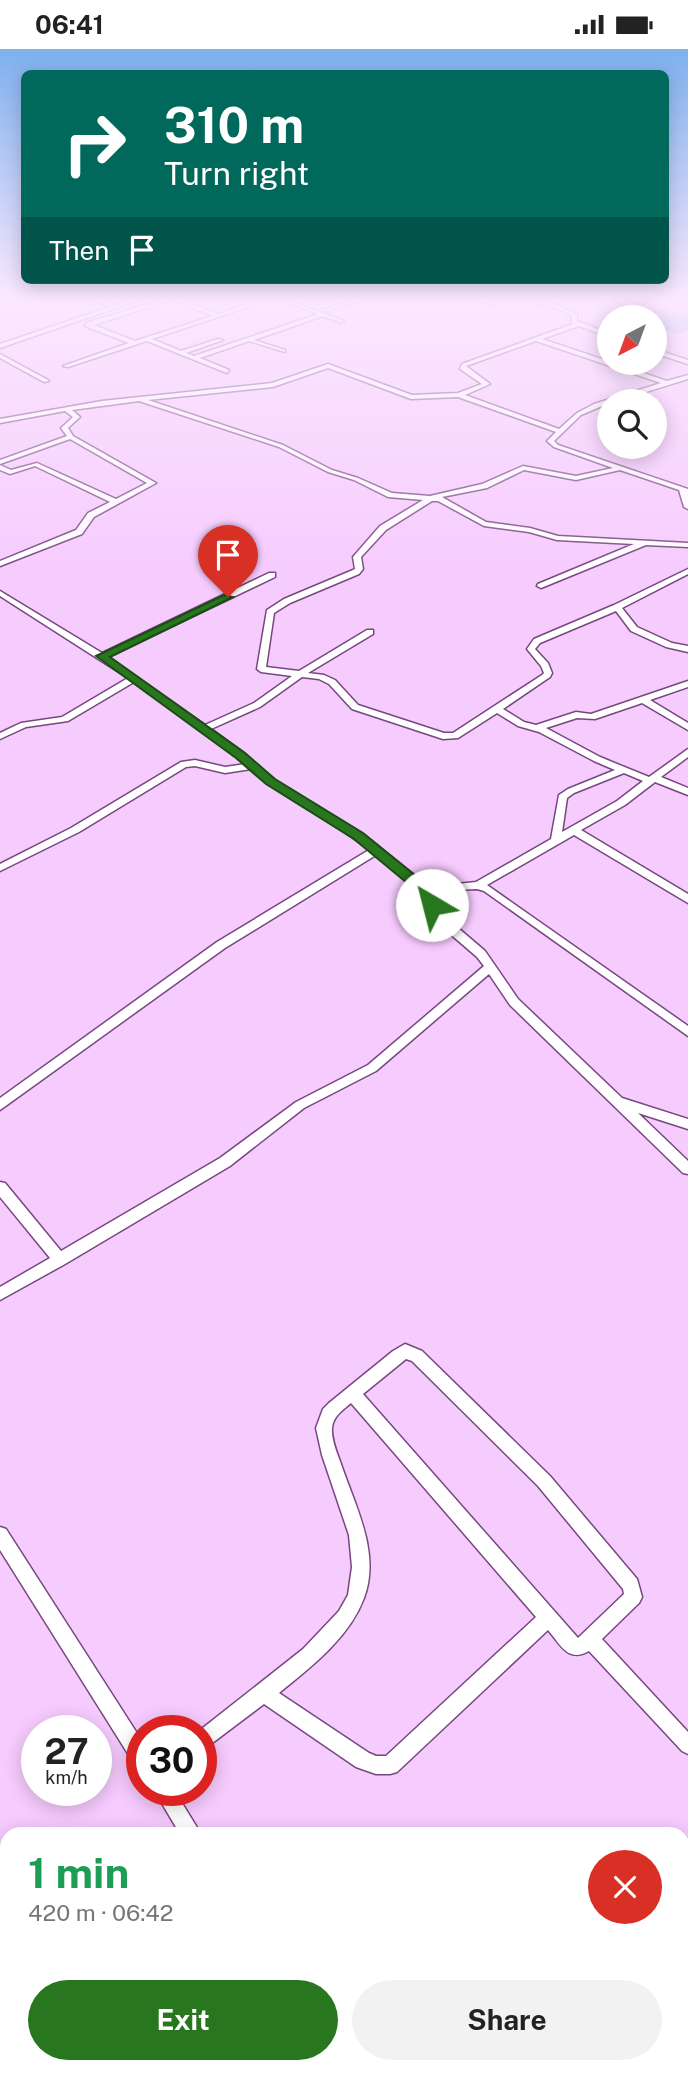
<!DOCTYPE html>
<html lang="en">
<head>
<meta charset="utf-8">
<style>
  body { margin:0; font-family:"Public Sans",sans-serif; background:#f2f2f2; color:#222; height:100vh; display:flex; flex-direction:column; font-size:26px; white-space:nowrap }
  * { box-sizing:border-box; margin:0 }
  p { font-size:23px; color:#767676 }
  .icon { flex:none; width:38px; height:38px; fill:none; stroke:currentColor; stroke-width:2; stroke-linecap:round; stroke-linejoin:round }
  .map { position:relative; flex:1; overflow:hidden }
  .panel { position:absolute; left:0px; top:1778px; width:690px; height:247px; display:flex; flex-direction:column; background:#fff; border-radius:21px 21px 0 0; box-shadow:0 4px 18px #0003 }
  .panel>* { flex:none }
  .hud { position:absolute; left:21px; top:21px; width:648px; height:214px; border-radius:10px; box-shadow:0 4px 18px #0003; background:#00695c; color:#fff; overflow:hidden }
  .needle { width:46px; rotate:221deg }
  .fabs { position:absolute; left:597px; top:256px; display:grid; gap:14px }
  .fabs a { display:grid; place-items:center; width:70px; height:70px; border-radius:50%; background:#fff; box-shadow:0 4px 18px #0003; font-size:35px }
  .speed { position:absolute; left:21px; top:1666px; display:flex; gap:14px; font-size:35px; font-weight:700; text-align:center }
  .speed>* { display:grid; place-content:center; width:91px; height:91px; border-radius:50%; background:#fff; box-shadow:0 4px 18px #0003; line-height:1 }
  .speed small { font-size:18px; font-weight:400 }
  .speed .limit { border:10px solid #d22; background:#fff; color:#111 }
  .pin { position:absolute; display:grid; place-items:center; width:60px; height:60px; color:#fff; margin:-72px -30px; border-radius:50% 50% 50% 0; rotate:-45deg; box-shadow:0 0 7px #0007 }
  .pin .icon { rotate:45deg }
  .me { position:absolute; width:77px; margin:-38px; rotate:323deg; stroke-linejoin:round; filter:drop-shadow(0 0 5px #0008) }
  .turn { display:flex; align-items:center; gap:24px; height:147px; padding:0 28px; font-size:32px }
  .turn .icon { width:91px; height:91px; stroke-width:2.5 }
  .turn b { display:block; font-size:49px; line-height:60px }
  .then { display:flex; align-items:center; height:66px; padding:0 28px; background:#0003; gap:14px; font-size:26px }
  .round { display:grid; place-items:center; flex:none; width:74px; height:74px; border-radius:37px; background:#f2f2f2 }
  .headline { display:flex; align-items:center; justify-content:space-between; height:119px; padding:0 28px }
  h1 { font-size:42px; font-weight:700; line-height:52px; color:#1e9e55 }
  .action { display:flex; gap:14px; margin-top:auto; padding:14px 28px }
  .action a { flex:1; height:80px; border-radius:42px; background:#28761d; color:#fff; font-size:28px; font-weight:700; line-height:80px; text-align:center }
  .action a+a { background:#f2f2f2; color:#222 }
  .status { display:flex; justify-content:space-between; align-items:center; height:49px; padding:0 35px; background:#fff; direction:ltr }
  .status svg { height:19px; fill:currentColor }
  .map>svg:first-child { display:block }
  .water { fill:#7faaf7 }
  .lines { fill:none; stroke-linecap:round; stroke-linejoin:round }
  .street-casing { stroke:#77477f; stroke-width:3 }
  .street { fill:#fff; fill-rule:evenodd }
  .route { fill:#28761d; stroke:#1a4d13; stroke-width:2 }
</style>
</head>
<body>
<div class="status"><b>06:41</b><svg viewBox="0 0 49 12"><path d="M0 12V9h3v3zM5 12V6h3v6zM10 12V3h3v9zM15 12V0h3v12zM26 1h20v11H26zM47 4h2v5h-2z"/></svg></div>
<div class="map">
<svg width="688" height="2024" viewBox="0 0 688 2024">
  <rect width="100%" height="100%" fill="#f6cbfe"/>
  <path class="water" d="M 647,259 L 688,266 L 688,280 L 678,285 L 655,277 L 654,268 L 628,268 Z"/>
  <g class="lines">
    <defs>
      <g id="street">
        <path d="M 89,249 L 97,249 L 115,256 L 137,249 L 145,249 L 0,299 L 0,295 L 110,258 Z"/>
        <path d="M 167,249 L 177,249 L 218,265 L 267,249 L 275,249 L 152,290 L 181,302 L 218,290 L 223,291 L 186,304 L 194,307 L 318,265 L 275,249 L 283,249 L 344,272 L 341,274 L 323,267 L 254,291 L 285,301 L 285,303 L 249,292 L 200,309 L 229,321 L 227,324 L 147,292 L 68,318 L 63,317 L 129,294 L 85,277 L 86,274 ZM 172,251 L 213,267 L 135,292 L 94,276 Z"/>
        <path d="M 360,249 L 369,249 L 327,262 L 322,261 Z"/>
        <path d="M 472,249 L 480,249 L 496,255 L 491,256 Z"/>
        <path d="M 520,249 C 538,249 562,256 577,266 L 577,272 L 609,284 L 609,288 L 579,277 L 542,290 L 667,332 L 688,326 L 688,330 L 617,352 L 609,352 L 609,354 L 581,366 L 554,392 L 558,396 L 688,440 L 688,460 L 684,458 L 679,441 L 620,421 L 576,431 L 524,421 L 487,439 L 442,448 L 486,473 L 530,479 L 558,487 L 688,494 L 688,498 L 646,496 L 541,539 L 537,537 L 538,535 L 634,495 L 557,491 L 529,483 L 484,477 L 438,452 L 432,452 L 386,481 L 361,508 L 363,520 L 359,525 L 290,554 L 274,564 L 266,618 L 299,622 L 367,581 L 373,581 L 373,585 L 308,624 L 324,626 L 335,631 L 358,656 L 444,684 L 453,684 L 542,626 L 544,624 L 541,617 L 527,600 L 534,590 L 614,556 L 688,520 L 688,525 L 622,559 L 637,578 L 672,594 L 688,597 L 688,603 L 666,598 L 631,582 L 616,562 L 540,594 L 535,600 L 548,614 L 552,624 L 550,628 L 503,660 L 524,673 L 536,676 L 576,663 L 591,665 L 688,632 L 688,638 L 650,651 L 688,674 L 688,681 L 642,654 L 595,670 L 577,669 L 546,679 L 600,708 L 649,728 L 688,700 L 688,708 L 661,728 L 688,739 L 688,746 L 655,733 L 625,756 L 581,781 L 688,845 L 688,854 L 574,786 L 487,836 L 688,977 L 688,987 L 484,842 L 477,840 L 434,842 L 443,866 L 485,902 L 518,950 L 622,1049 L 688,1070 L 688,1080 L 638,1064 L 688,1112 L 688,1125 L 683,1124 L 510,956 L 489,925 L 376,1022 L 304,1059 L 230,1117 L 65,1215 L 0,1251 L 0,1238 L 50,1209 L 0,1148 L 0,1133 L 5,1134 L 61,1202 L 220,1109 L 296,1053 L 368,1016 L 484,917 L 477,908 L 434,871 L 422,839 L 415,837 L 376,806 L 225,899 L 0,1061 L 0,1049 L 217,893 L 369,801 C 332,771 287,752 251,720 L 225,724 L 195,717 L 186,718 L 79,783 L 0,822 L 0,815 L 71,779 L 181,713 L 195,711 L 225,718 L 246,715 L 134,633 L 68,672 L 26,678 L 0,690 L 0,684 L 21,674 L 62,668 L 128,629 L 0,547 L 0,542 L 102,604 L 269,524 L 275,524 L 275,528 L 108,608 L 205,676 L 254,654 L 292,627 L 261,623 L 257,620 L 267,561 L 284,550 L 353,521 L 355,520 L 353,508 L 380,477 L 423,451 L 388,448 L 354,431 L 328,423 L 279,398 L 139,352 L 72,361 L 80,368 L 68,379 L 73,387 L 156,434 L 94,468 L 82,485 L 0,517 L 0,512 L 76,481 L 88,464 L 110,453 L 35,417 L 10,425 L 0,421 L 0,416 L 11,421 L 37,414 L 116,450 L 147,434 L 70,390 L 0,415 L 0,411 L 67,387 L 61,379 L 73,368 L 65,362 L 0,374 L 0,370 L 102,352 L 272,334 L 328,315 L 412,346 L 458,344 L 482,335 L 460,320 L 462,315 L 573,275 L 571,273 L 572,268 L 564,262 ZM 536,292 L 661,334 L 594,355 L 577,364 L 559,380 L 465,346 L 490,335 L 466,317 ZM 328,319 L 411,350 L 458,348 L 556,383 L 547,392 L 554,398 L 613,419 L 576,427 L 523,417 L 482,435 L 430,447 L 392,444 L 358,429 L 332,421 L 283,396 L 148,351 L 273,338 ZM 302,628 L 319,630 L 329,635 L 352,660 L 443,690 L 458,689 L 497,664 L 518,677 L 539,683 L 594,712 L 615,721 L 568,740 L 559,746 L 551,790 L 476,833 L 438,837 L 423,833 L 363,785 L 273,730 L 244,704 L 211,680 L 260,658 ZM 624,724 L 643,732 L 617,752 L 562,783 L 567,749 L 574,744 Z"/>
        <path d="M 624,249 L 634,249 L 647,253 L 644,255 Z"/>
        <path d="M 654,300 L 688,311 L 688,315 L 654,304 Z"/>
        <path d="M 0,305 L 48,331 L 49,332 L 44,333 L 0,309 Z"/>
        <path d="M 405,1295 L 422,1302 L 550,1427 L 637,1530 L 642,1548 L 639,1554 L 602,1590 L 688,1683 L 688,1705 L 682,1702 L 589,1602 C 568,1614 561,1596 548,1581 L 397,1723 L 390,1725 L 376,1725 L 356,1718 L 264,1655 L 207,1698 L 201,1701 L 201,1682 L 199,1682 L 303,1600 L 339,1562 L 348,1546 L 352,1518 L 349,1486 L 322,1406 L 316,1379 L 323,1360 L 329,1354 L 393,1302 ZM 406,1310 L 412,1312 L 538,1437 L 623,1540 L 624,1545 L 578,1589 L 363,1345 ZM 351,1354 L 536,1568 L 386,1707 L 376,1707 L 369,1704 L 279,1644 C 311,1618 349,1589 364,1549 C 381,1504 355,1457 341,1415 C 337,1404 331,1390 332,1379 C 333,1367 343,1361 351,1354 Z"/>
        <path d="M 0,1478 L 6,1480 L 142,1692 L 142,1718 L 135,1716 L 0,1501 Z"/>
        <path d="M 154,1741 L 174,1741 L 201,1785 L 180,1785 Z"/>
        <path d="M 331,2018 L 354,2018 L 357,2024 L 334,2024 Z"/>
        <path d="M 500,2018 L 524,2018 L 527,2024 L 503,2024 Z"/>
      </g>
    </defs>
    <use href="#street" class="street-casing"/>
    <use href="#street" class="street"/>
  </g>
  <linearGradient id="sky" x2="0" y2="1"><stop stop-color="#7eb0ee"/><stop offset="0.47" stop-color="#fbe8ff"/><stop offset="1" stop-color="#fbe8ff" stop-opacity="0"/></linearGradient>
  <rect width="688" height="532" fill="url(#sky)"/>
  <path class="route" d="M 224,546 L 233,548 L 110,608 L 245,704 L 275,730 L 363,784 L 417,828 L 432,835 L 439,856 L 437,859 L 427,859 L 421,841 L 407,834 L 354,790 L 266,735 L 236,709 L 96,607 Z"/>
</svg>
<div class="fabs">
<a><svg class="needle" viewBox="-14 -14 28 28"><path d="M0-13l5 13h-10z" fill="#e53935"/><path d="M0 13l5-13h-10z" fill="#767676"/></svg></a>
<a><svg class="icon" aria-label="search" viewBox="0 0 24 24"><circle cx="10" cy="10" r="6"/><path d="M15 15l6 6"/></svg></a>
</div>
<div class="speed"><div>27<small>km/h</small></div><div class="limit">30</div></div>
<div class="pin" style="left:228px;top:548px;background:#d93025"><svg class="icon" aria-label="arrive" viewBox="0 0 24 24"><path d="M6 21V4h12l-3 4 3 4H6"/></svg></div>
<svg class="me" style="left:432px;top:856px" viewBox="-20 -20 40 40"><circle r="19" fill="#fff"/><path d="M0-13L10 11 0 6-10 11z" fill="#28761d"/></svg>
<div class="hud">
<div class="turn"><svg class="icon" aria-label="right" viewBox="0 0 24 24"><path d="M7 20v-9h11M14 6l5 5-5 5"/></svg><div><b>310 m</b>Turn right</div></div>
<div class="then">Then<svg class="icon" aria-label="arrive" viewBox="0 0 24 24"><path d="M6 21V4h12l-3 4 3 4H6"/></svg></div>
</div>
<section class="panel">
<div class="headline"><div><h1>1 min</h1><p>420 m · 06:42</p></div><a class="round" style="background:#d93025;color:#fff"><svg class="icon" aria-label="close" viewBox="0 0 24 24"><path d="M6 6l12 12M18 6L6 18"/></svg></a></div>
<div class="action"><a>Exit</a><a>Share</a></div>
</section>
</div>
</body>
</html>
